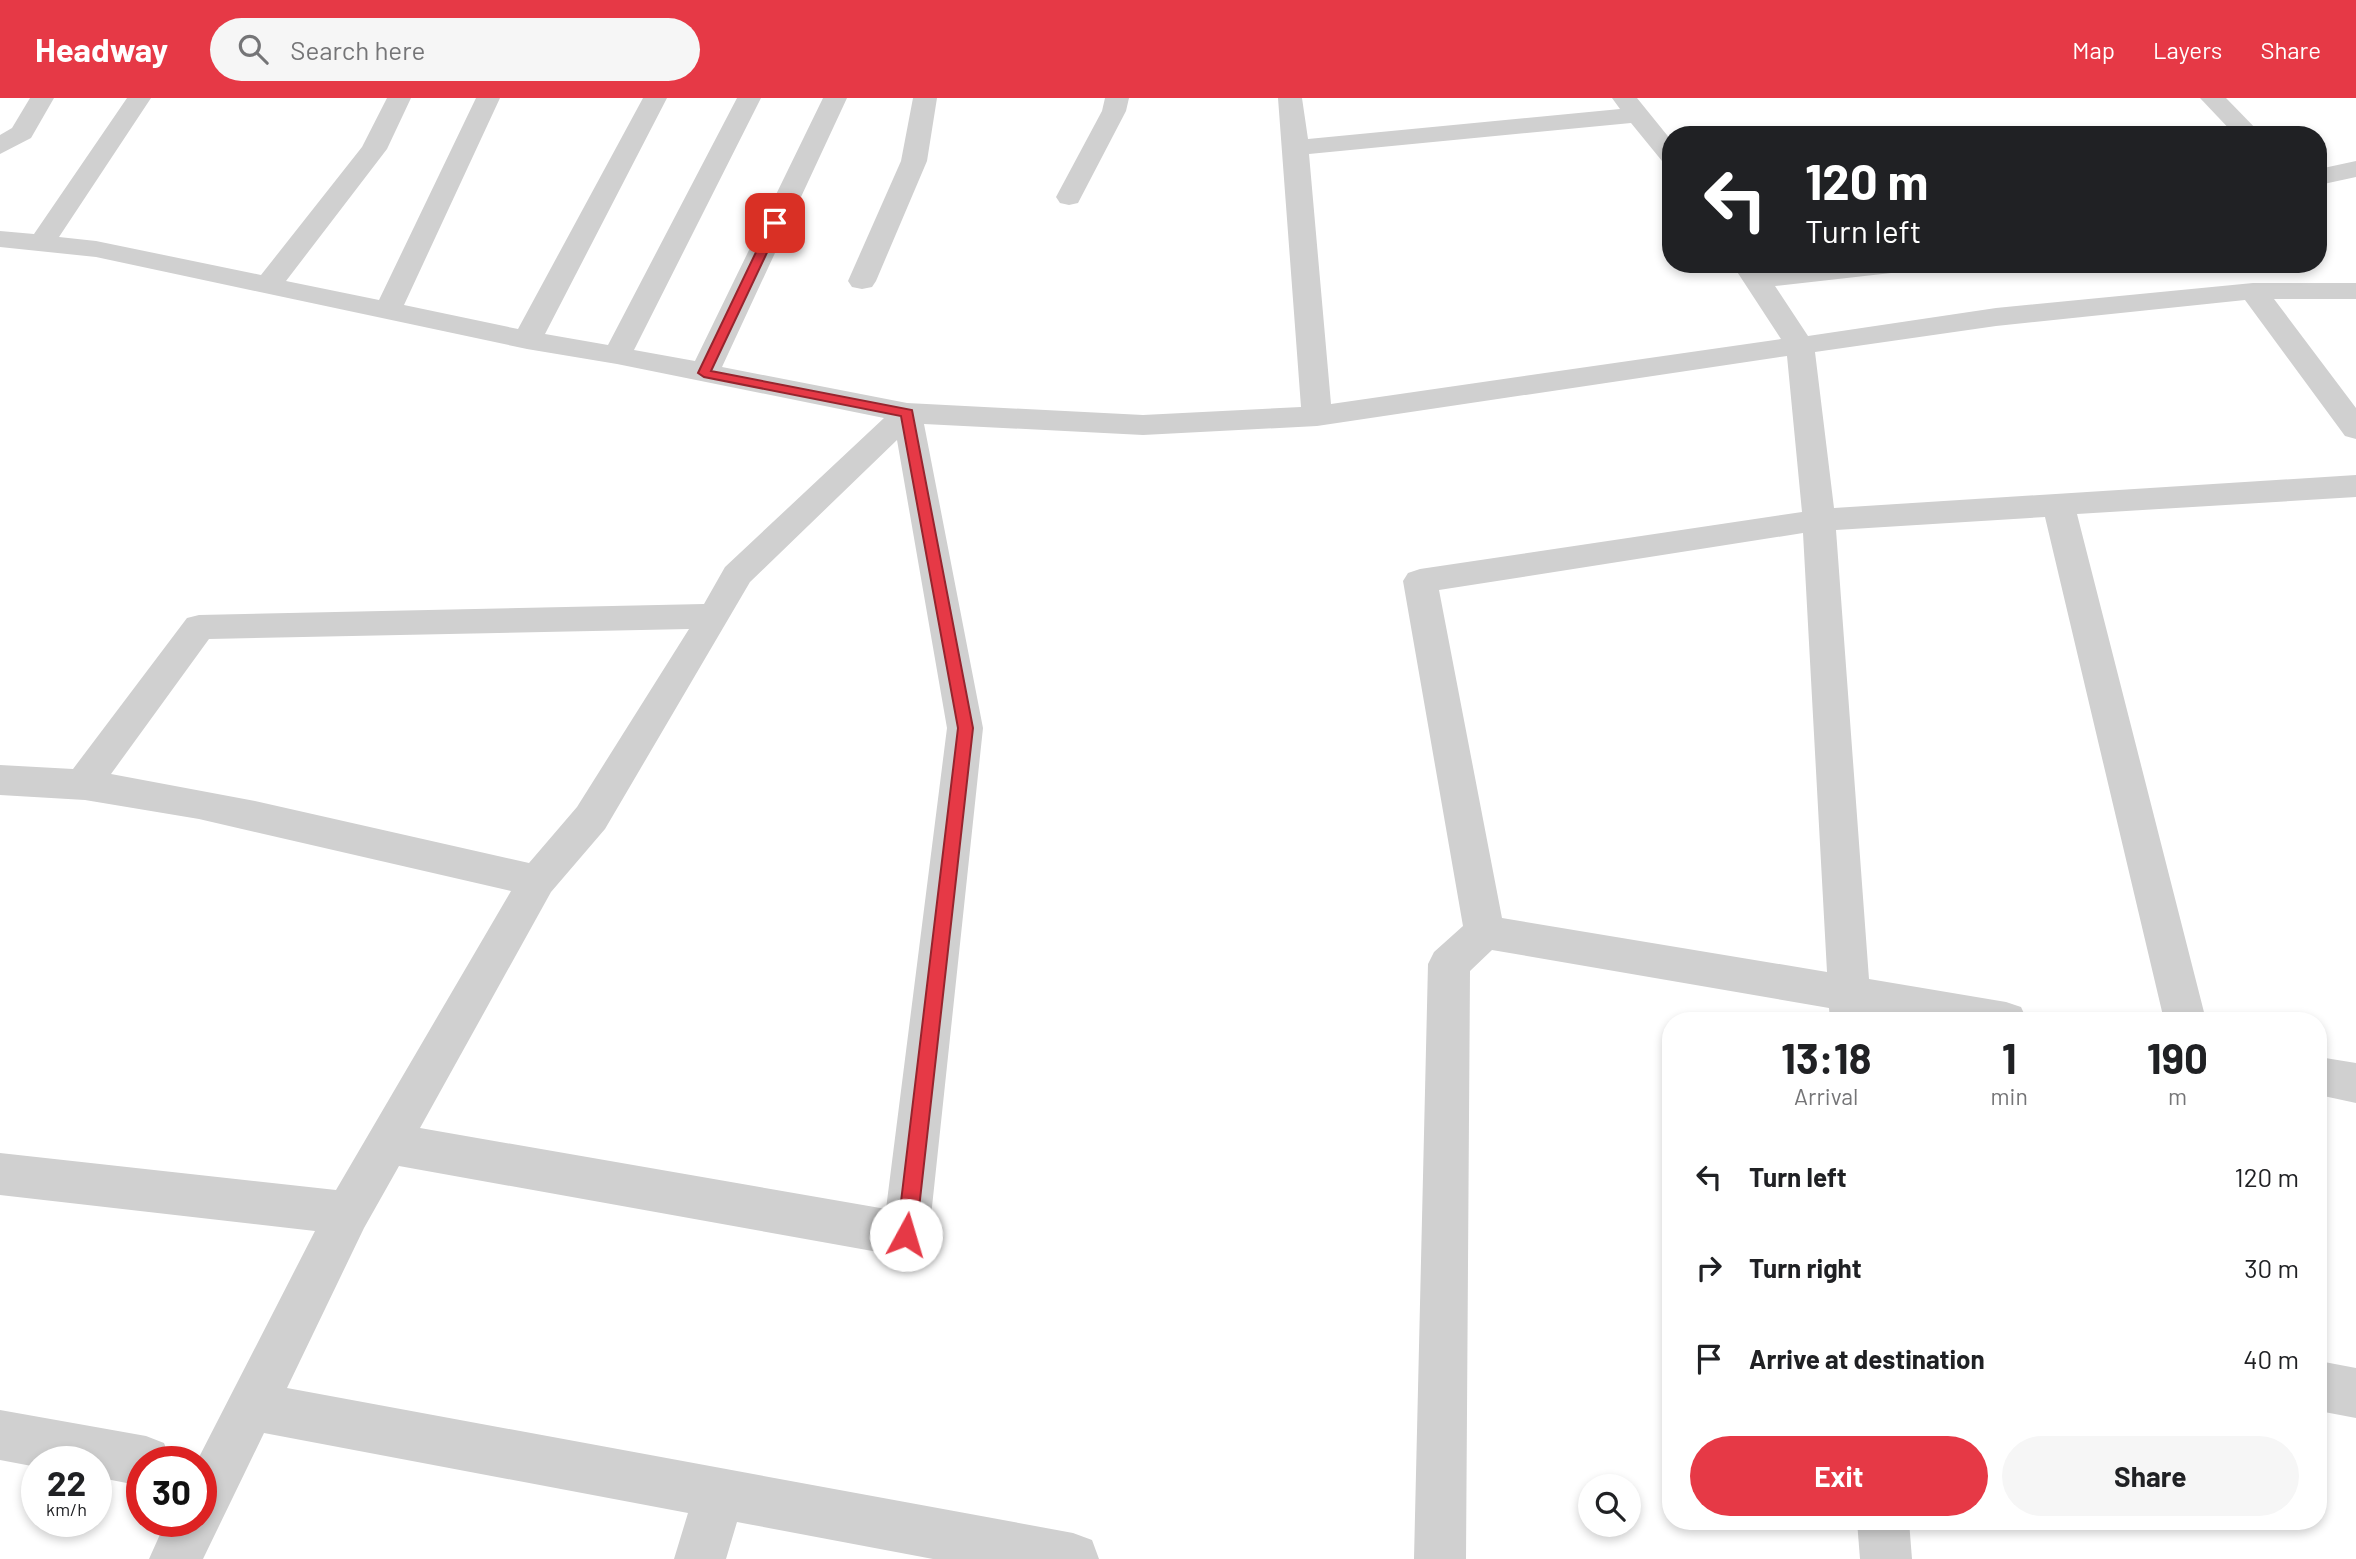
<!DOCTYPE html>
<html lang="en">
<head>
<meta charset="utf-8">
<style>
  body { margin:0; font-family:Barlow,sans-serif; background:#f6f6f6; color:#202124; height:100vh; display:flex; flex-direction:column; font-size:26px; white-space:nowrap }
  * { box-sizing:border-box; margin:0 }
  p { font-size:23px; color:#757577 }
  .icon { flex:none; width:38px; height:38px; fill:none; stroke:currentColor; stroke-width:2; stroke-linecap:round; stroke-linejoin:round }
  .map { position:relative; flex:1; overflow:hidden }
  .panel { position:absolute; left:1662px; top:914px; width:665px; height:518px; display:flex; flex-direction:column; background:#fff; border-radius:28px; box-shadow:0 4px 10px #0003 }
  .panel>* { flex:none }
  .guide { position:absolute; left:1662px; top:28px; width:665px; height:147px; border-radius:28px; box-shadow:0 4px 10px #0003; background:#202124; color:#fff; overflow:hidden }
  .fabs { position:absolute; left:1578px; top:1376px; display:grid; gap:14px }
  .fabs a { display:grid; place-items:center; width:63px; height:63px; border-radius:50%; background:#fff; box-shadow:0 4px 10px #0003; font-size:35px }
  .speed { position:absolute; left:21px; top:1348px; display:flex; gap:14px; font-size:35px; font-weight:700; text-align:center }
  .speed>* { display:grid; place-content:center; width:91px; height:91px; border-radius:50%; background:#fff; box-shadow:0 4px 10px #0003; line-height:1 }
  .speed small { font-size:18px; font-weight:400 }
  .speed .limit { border:10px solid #d22; background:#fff; color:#111 }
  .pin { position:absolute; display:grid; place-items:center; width:60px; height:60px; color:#fff; margin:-30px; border-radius:14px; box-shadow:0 4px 10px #0006 }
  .me { position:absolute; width:77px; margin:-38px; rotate:6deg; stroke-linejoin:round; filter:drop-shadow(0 0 5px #0008) }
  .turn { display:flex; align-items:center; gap:24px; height:147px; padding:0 28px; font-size:32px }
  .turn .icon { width:91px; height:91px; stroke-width:2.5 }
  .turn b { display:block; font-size:49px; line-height:60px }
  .eta { display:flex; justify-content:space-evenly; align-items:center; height:119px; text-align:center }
  .eta b { font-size:42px; font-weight:700; line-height:49px }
  .cta { display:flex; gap:14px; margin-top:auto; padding:14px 28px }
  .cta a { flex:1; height:80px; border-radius:42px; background:#e63946; color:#fff; font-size:28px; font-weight:700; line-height:80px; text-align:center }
  .cta a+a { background:#f6f6f6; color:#202124 }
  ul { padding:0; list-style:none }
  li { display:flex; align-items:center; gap:21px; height:91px; padding:0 28px }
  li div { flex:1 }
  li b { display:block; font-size:26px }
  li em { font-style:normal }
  header { display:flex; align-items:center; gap:42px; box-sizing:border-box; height:98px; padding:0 35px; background:#e63946; color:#fff }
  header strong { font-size:33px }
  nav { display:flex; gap:38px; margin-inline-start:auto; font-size:24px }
  .search { width:490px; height:63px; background:#f6f6f6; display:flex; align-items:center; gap:18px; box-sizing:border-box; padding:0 24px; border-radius:38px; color:#757577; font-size:26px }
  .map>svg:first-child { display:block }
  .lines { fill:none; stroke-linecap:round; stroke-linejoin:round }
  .minor { fill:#d0d0d0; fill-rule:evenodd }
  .route { fill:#e63946; stroke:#96252e; stroke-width:2 }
</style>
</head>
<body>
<header>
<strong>Headway</strong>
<div class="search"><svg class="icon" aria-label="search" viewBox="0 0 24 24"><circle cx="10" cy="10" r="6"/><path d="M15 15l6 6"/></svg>Search here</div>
<nav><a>Map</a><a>Layers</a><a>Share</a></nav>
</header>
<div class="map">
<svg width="2356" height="1461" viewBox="0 0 2356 1461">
  <rect width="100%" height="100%" fill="#fff"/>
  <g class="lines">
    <g class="minor">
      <path d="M 30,0 L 54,0 L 31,40 L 0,56 L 0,37 L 12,30 Z"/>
      <path d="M 127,0 L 151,0 L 59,139 L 96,143 L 261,177 L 362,49 L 387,0 L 411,0 L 387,51 L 286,183 L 379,202 L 476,0 L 500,0 L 404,207 L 518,231 L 643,0 L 667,0 L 545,236 L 608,247 L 737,0 L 761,0 L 634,252 L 695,263 L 823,0 L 847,0 L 722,269 L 907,305 L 1143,317 L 1301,309 L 1278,0 L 1302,0 L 1308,41 L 1620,11 L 1612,0 L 1637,0 L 1671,42 L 1671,66 L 1662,63 L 1631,25 L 1309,56 L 1331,306 L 1781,241 L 1732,166 L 1760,166 L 1764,173 L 1823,166 L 1914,166 L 1910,172 L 1900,174 L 1775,188 L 1808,238 L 1996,210 L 2253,185 L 2356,185 L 2356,201 L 2274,201 L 2356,310 L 2356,341 L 2345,338 L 2245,202 L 1996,228 L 1815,254 L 1834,410 L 2356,377 L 2356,399 L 2077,416 L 2206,922 L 2164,922 L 2045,419 L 1836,432 L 1869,881 L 2006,904 L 2021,909 L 2027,922 L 1900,922 L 1872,917 L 1872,922 L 1830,922 L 1829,910 L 1492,852 L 1470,873 L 1466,1461 L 1414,1461 L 1428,866 L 1434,854 L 1463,828 L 1403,483 L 1408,475 L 1420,471 L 1802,414 L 1787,258 L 1317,328 L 1143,337 L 924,326 L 983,630 L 929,1137 L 922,1153 L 906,1159 L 399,1068 L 364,1130 L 287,1290 L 1073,1435 L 1092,1442 L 1099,1461 L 933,1461 L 737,1424 L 726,1461 L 674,1461 L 688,1415 L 264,1335 L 203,1461 L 149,1461 L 166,1423 L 201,1423 L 201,1363 L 197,1363 L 315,1133 L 0,1097 L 0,1055 L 336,1092 L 511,793 L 199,721 L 85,702 L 0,697 L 0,667 L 73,671 L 187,520 L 199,517 L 704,506 L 725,469 L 884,320 L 617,266 L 527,251 L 96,159 L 0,149 L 0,133 L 34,136 ZM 897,342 L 947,630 L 886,1111 L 420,1030 L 551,794 L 605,731 L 750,484 ZM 1803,435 L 1827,874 L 1502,820 L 1439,492 ZM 689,531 L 577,709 L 529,765 L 255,703 L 111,676 L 209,541 Z"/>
      <path d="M 913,0 L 937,0 L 927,63 L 876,183 L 872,189 L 862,191 L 852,189 L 848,183 L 901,63 Z"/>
      <path d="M 1105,0 L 1129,0 L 1126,13 L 1078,105 L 1069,107 L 1060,105 L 1056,99 L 1102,13 Z"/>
      <path d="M 2200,0 L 2226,0 L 2262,37 L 2235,37 Z"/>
      <path d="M 2356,63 L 2356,79 L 2319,87 L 2319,71 Z"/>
      <path d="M 2319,959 L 2356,965 L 2356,1005 L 2319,997 Z"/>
      <path d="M 2319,1263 L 2356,1270 L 2356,1320 L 2319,1313 Z"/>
      <path d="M 0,1312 L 146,1338 L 164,1345 L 171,1363 L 142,1363 L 142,1388 L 96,1379 L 96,1363 L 37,1363 L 37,1369 L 0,1362 Z"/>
      <path d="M 1857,1423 L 1909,1423 L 1912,1461 L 1860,1461 Z"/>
    </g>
  </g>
  <path class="route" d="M 775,122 L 781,125 L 711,273 L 912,312 L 973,630 L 916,1137 L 913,1144 L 906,1147 L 900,1144 L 897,1137 L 958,630 L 901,318 L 704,279 L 698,275 L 770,125 Z"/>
</svg>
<div class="fabs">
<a><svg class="icon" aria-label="search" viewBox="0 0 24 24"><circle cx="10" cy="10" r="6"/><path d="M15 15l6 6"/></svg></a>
</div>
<div class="speed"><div>22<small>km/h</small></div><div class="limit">30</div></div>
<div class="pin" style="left:775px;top:125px;background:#d93025"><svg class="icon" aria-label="arrive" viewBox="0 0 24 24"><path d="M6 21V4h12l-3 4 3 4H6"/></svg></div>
<svg class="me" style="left:906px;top:1137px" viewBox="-20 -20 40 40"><circle r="19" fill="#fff"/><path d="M0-13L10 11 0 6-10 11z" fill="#e63946"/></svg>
<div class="guide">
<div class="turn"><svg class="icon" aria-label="left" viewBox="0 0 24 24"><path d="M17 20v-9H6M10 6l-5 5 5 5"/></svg><div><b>120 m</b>Turn left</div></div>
</div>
<section class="panel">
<div class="eta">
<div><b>13:18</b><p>Arrival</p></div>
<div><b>1</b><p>min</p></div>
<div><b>190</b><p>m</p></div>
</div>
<ul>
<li><svg class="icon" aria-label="left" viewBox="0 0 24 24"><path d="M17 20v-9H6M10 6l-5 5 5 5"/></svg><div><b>Turn left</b></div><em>120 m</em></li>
<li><svg class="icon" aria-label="right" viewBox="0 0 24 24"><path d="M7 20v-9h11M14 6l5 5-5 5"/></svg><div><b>Turn right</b></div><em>30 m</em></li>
<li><svg class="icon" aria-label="arrive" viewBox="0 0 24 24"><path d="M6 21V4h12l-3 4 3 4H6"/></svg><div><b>Arrive at destination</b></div><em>40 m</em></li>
</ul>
<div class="cta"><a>Exit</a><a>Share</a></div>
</section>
</div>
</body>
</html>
